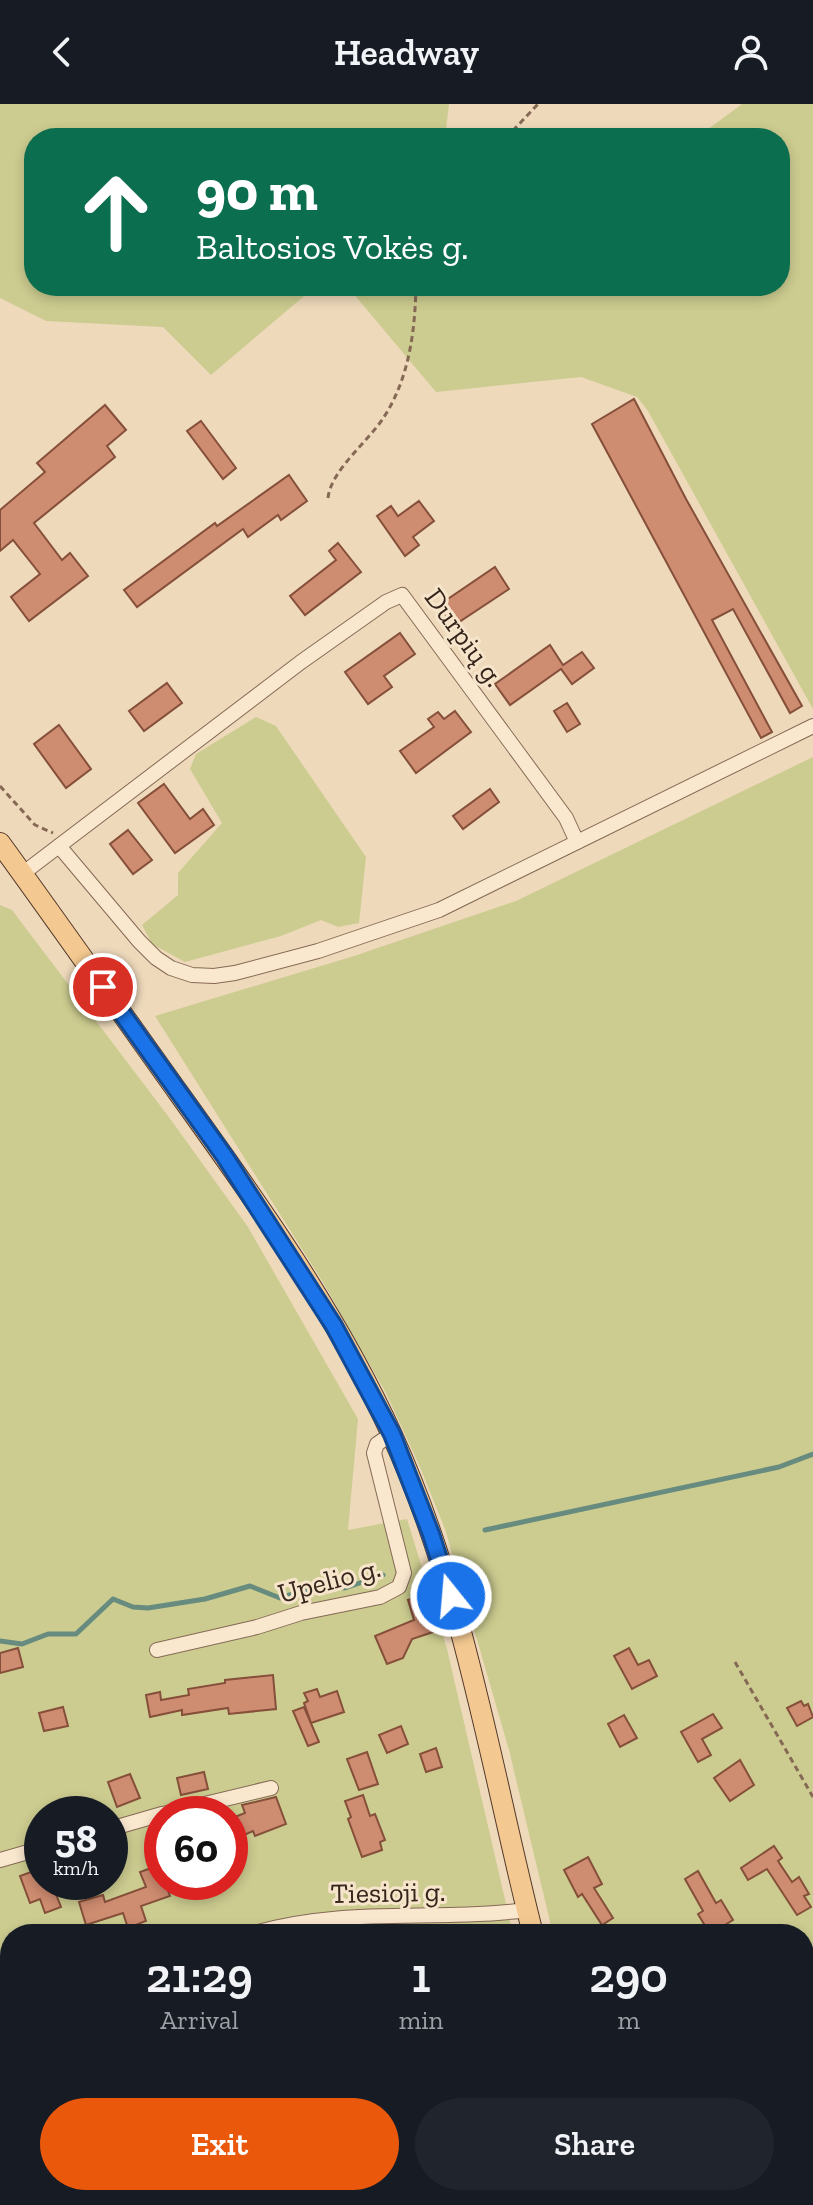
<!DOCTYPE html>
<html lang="en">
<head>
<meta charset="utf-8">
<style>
  body { margin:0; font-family:"Zilla Slab",serif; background:#20242c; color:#f1f3f6; height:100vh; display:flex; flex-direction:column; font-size:30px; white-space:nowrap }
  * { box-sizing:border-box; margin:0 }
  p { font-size:26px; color:#9ea1a6 }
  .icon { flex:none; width:44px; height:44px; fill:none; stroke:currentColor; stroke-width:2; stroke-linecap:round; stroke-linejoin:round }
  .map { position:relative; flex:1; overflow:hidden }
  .panel { position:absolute; left:0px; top:1820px; width:814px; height:282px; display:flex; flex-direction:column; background:#171b24; border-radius:32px 32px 0 0; box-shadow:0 4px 12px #0003 }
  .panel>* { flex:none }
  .hud { position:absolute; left:24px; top:24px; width:766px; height:168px; border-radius:32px; box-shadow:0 4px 12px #0003; background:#0b6e4f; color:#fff; overflow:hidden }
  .speed { position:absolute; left:24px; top:1692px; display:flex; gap:16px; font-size:40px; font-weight:700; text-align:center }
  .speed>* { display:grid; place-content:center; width:104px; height:104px; border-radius:50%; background:#171b24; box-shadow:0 4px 12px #0003; line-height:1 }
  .speed small { font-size:20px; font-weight:400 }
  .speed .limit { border:12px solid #d22; background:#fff; color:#111 }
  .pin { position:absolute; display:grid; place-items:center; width:68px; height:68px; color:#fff; margin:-34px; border:4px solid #fff; border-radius:50%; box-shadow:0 2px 8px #0007 }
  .me { position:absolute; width:88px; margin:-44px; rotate:343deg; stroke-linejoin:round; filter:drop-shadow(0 0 6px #0008) }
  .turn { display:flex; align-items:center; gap:28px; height:168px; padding:0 40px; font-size:36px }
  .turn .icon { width:104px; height:104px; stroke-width:2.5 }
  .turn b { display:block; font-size:56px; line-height:68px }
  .eta { display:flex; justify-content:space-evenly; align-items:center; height:136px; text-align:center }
  .eta b { font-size:48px; font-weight:600; line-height:56px }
  .primary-button { display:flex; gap:16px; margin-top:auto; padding:16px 40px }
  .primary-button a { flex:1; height:92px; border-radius:48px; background:#ea580c; color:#fff; font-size:32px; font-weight:600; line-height:92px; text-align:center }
  .primary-button a+a { background:#20242c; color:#f1f3f6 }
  header { display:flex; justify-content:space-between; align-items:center; height:104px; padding:0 40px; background:#171b24; font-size:36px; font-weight:600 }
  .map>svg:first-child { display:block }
  .green { fill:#cccc90; fill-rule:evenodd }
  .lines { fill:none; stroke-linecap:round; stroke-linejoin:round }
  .stream { stroke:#678c7f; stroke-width:5 }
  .building { fill:#ce8c70; stroke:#854f3a; stroke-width:2 }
  .street-casing { stroke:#866955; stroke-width:16 }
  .primary-casing { stroke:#53382a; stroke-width:22 }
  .path { stroke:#866955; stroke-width:3; stroke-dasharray:6 4; stroke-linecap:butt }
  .street { stroke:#f9e7ce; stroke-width:14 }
  .primary { stroke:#f4c991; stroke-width:20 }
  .route-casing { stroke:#114b97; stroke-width:20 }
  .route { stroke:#1a73e8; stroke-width:14 }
  .labels { text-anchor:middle; stroke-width:6; stroke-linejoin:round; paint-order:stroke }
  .street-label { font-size:28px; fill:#34241a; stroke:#f6e4cb }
</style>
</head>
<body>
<header><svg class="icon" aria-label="back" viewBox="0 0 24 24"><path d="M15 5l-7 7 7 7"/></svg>Headway<svg class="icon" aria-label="person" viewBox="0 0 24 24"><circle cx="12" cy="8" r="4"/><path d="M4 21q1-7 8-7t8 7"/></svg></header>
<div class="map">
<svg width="813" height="2101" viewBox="0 0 813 2101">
  <rect width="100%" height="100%" fill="#eed9bb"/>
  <g class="green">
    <path d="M 0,0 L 449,0 L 445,34 L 34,34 L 34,182 L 316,182 L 211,271 L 163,223 L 46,217 L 0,194 Z"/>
    <path d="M 742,0 L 813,0 L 813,605 L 648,307 L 637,293 L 581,273 L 436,288 L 347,182 L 780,182 L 780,34 L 696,34 Z"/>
    <path d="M 256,613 L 276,622 L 366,753 L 359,819 L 338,823 L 321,816 L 281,832 L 185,858 L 152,840 L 142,821 L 178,791 L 178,769 L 222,719 L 190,665 L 196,650 Z"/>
    <path d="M 813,653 L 813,2101 L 647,2101 L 643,2092 L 804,2092 L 804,1830 L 553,1830 L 509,1646 L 445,1425 L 420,1363 L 386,1289 L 324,1180 L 155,912 L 354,852 L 516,797 Z"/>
    <path d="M 0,801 L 12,806 L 171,1016 L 248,1123 L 358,1315 L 348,1426 L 407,1415 L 447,1545 L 513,1830 L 10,1830 L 10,2092 L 585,2092 L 585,2101 L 0,2101 ZM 42,1710 L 110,1710 L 110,1778 L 42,1778 ZM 162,1710 L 230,1710 L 230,1778 L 162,1778 Z"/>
  </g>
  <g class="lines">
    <g class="stream">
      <path d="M 485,1426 L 779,1363 L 813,1350"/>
      <path d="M 0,1537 L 22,1540 L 48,1530 L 76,1530 L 113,1495 L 133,1503 L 148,1504 L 205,1495 L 250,1482 L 280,1494 L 322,1481 L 345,1484 L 383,1471"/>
    </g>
  </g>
  <g class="building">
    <path d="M 634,295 L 686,395 L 802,602 L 790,609 L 733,505 L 712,516 L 772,628 L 761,634 L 592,320 Z"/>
    <path d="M 105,301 L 126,326 L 107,342 L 115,353 L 34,419 L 62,456 L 70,449 L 88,472 L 29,517 L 11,493 L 40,470 L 13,436 L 0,447 L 0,406 L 45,368 L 37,359 Z"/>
    <path d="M 201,317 L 236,364 L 223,375 L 187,327 Z"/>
    <path d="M 289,371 L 307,397 L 281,416 L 278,411 L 248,433 L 243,425 L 137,503 L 124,486 L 215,419 L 217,422 Z"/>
    <path d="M 419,397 L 434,417 L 413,433 L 419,441 L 405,452 L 377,412 L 391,402 L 398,412 Z"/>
    <path d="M 338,439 L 361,468 L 305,511 L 290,492 L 336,456 L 329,447 Z"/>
    <path d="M 495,463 L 509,485 L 453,522 L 439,501 Z"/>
    <path d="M 400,529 L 415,550 L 384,572 L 392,583 L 368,600 L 345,568 Z"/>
    <path d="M 550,541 L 563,561 L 582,548 L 594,564 L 572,580 L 561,565 L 510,601 L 495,580 Z"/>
    <path d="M 167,579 L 182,599 L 144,627 L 129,607 Z"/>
    <path d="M 567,599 L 580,620 L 567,628 L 554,607 Z"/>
    <path d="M 455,607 L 471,628 L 416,669 L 400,647 L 434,623 L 428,615 L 438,608 L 444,615 Z"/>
    <path d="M 59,621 L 91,665 L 66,684 L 34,640 Z"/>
    <path d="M 164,680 L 190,715 L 203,705 L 214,721 L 175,749 L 138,699 Z"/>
    <path d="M 490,685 L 499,698 L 463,725 L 453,712 Z"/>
    <path d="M 128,726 L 152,756 L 133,770 L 110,740 Z"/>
    <path d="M 425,1491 L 436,1527 L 412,1535 L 403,1554 L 387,1560 L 375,1532 L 414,1516 L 408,1496 Z"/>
    <path d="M 18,1544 L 23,1563 L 0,1569 L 0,1549 Z"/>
    <path d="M 629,1544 L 638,1561 L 649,1556 L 657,1572 L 632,1585 L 614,1552 Z"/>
    <path d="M 273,1571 L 276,1605 L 229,1610 L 228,1604 L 182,1611 L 182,1606 L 150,1613 L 146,1591 L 160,1588 L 161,1596 L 189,1591 L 188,1585 L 225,1579 L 225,1576 Z"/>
    <path d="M 317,1585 L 320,1593 L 337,1587 L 344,1608 L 311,1619 L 304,1599 L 308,1597 L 304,1589 Z"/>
    <path d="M 801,1597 L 804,1602 L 808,1600 L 813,1613 L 797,1622 L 787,1604 Z"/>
    <path d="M 63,1603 L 68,1622 L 44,1627 L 39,1609 Z"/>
    <path d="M 304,1603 L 319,1638 L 308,1642 L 293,1607 Z"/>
    <path d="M 713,1610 L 722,1624 L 702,1635 L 711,1651 L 698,1658 L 681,1628 Z"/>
    <path d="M 624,1611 L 637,1634 L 620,1643 L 608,1620 Z"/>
    <path d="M 401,1622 L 408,1640 L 387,1649 L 379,1631 Z"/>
    <path d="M 436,1644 L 442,1663 L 426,1668 L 420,1650 Z"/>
    <path d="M 367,1648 L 378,1680 L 359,1686 L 347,1655 Z"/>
    <path d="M 740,1656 L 754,1681 L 730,1697 L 714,1674 Z"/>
    <path d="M 204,1668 L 208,1685 L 181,1691 L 177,1674 Z"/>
    <path d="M 130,1670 L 140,1694 L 117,1703 L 108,1678 Z"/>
    <path d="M 363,1691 L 370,1712 L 375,1710 L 385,1736 L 380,1738 L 382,1746 L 362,1753 L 348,1715 L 351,1713 L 345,1697 Z"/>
    <path d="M 276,1693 L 286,1720 L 255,1732 L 253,1727 L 230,1737 L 230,1715 L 245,1709 L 242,1701 Z"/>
    <path d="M 774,1742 L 782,1754 L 778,1757 L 792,1778 L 799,1773 L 809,1790 L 804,1792 L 811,1803 L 797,1811 L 767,1765 L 748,1776 L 741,1764 Z"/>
    <path d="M 588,1753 L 602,1780 L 594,1784 L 613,1814 L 602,1821 L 582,1790 L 578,1793 L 564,1766 Z"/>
    <path d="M 162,1760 L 162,1778 L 165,1778 L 170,1792 L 141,1802 L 146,1817 L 128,1824 L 123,1809 L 86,1821 L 79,1798 L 103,1791 L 105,1798 L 146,1783 L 140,1768 Z"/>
    <path d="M 42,1764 L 42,1778 L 51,1778 L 61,1803 L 45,1809 L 40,1795 L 30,1799 L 20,1772 Z"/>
    <path d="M 698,1767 L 716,1799 L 721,1796 L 733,1816 L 710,1830 L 698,1810 L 703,1807 L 685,1775 Z"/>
  </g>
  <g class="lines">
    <defs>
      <g id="street">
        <path d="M 59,742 L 139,837 L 156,854 L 171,864 L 192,871 L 214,872 L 235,869 L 318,847 L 439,806 L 813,622"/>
        <path d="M 22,770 L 301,558 L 386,498 L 402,491 L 566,714 L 577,738"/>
        <path d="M 157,1546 L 257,1523 L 301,1509 L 380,1493 L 399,1483 L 404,1469 L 374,1349 L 377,1340 L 392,1330"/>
        <path d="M 163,1710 L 271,1684"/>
        <path d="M 110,1725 L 162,1710"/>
        <path d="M 0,1756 L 42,1744"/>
        <path d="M 251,1830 C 343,1802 434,1818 527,1806"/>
        <path d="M 0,1901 L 10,1899"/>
        <path d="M 804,1955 L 813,1949"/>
      </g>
      <g id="primary">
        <path d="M 0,739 C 61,823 120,907 180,991 C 257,1098 337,1210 392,1331 C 464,1488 491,1664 533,1830"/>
        <path d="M 614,2092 L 618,2101"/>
      </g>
    </defs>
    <use href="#street" class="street-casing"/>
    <use href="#primary" class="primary-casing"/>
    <g class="path">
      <path d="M 506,34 L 538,0"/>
      <path d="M 328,394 C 331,366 368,338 384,313 C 409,274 415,228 416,182"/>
      <path d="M 0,682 L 35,721 L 53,729"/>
      <path d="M 735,1558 L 813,1693"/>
      <path d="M 575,2092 L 578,2101"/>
    </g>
    <use href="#street" class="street"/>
    <use href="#primary" class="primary"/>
  </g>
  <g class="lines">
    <defs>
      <path id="route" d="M 103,883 L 225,1053 L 334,1222 L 392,1330 L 431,1430 L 451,1492"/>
    </defs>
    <use href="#route" class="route-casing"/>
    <use href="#route" class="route"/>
  </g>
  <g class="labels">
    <g class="street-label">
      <text transform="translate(465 533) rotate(54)" y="10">Durpių g.</text>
      <text transform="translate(329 1476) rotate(-15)" y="10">Upelio g.</text>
      <text transform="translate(388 1788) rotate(-1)" y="10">Tiesioji g.</text>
    </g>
  </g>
</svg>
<div class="speed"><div>58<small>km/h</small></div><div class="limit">60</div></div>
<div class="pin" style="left:103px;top:883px;background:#d93025"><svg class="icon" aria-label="arrive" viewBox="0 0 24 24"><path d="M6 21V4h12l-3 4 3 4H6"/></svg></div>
<svg class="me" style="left:451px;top:1492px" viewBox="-20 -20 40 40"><circle r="17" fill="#1a73e8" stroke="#fff" stroke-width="3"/><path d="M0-11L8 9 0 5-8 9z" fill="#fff"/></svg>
<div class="hud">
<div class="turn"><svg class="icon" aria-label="ahead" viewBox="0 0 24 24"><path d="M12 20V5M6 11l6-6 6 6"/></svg><div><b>90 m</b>Baltosios Vokės g.</div></div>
</div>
<section class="panel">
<div class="eta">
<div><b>21:29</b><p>Arrival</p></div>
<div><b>1</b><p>min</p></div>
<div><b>290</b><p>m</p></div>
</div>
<div class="primary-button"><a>Exit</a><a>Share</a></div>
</section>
</div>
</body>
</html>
